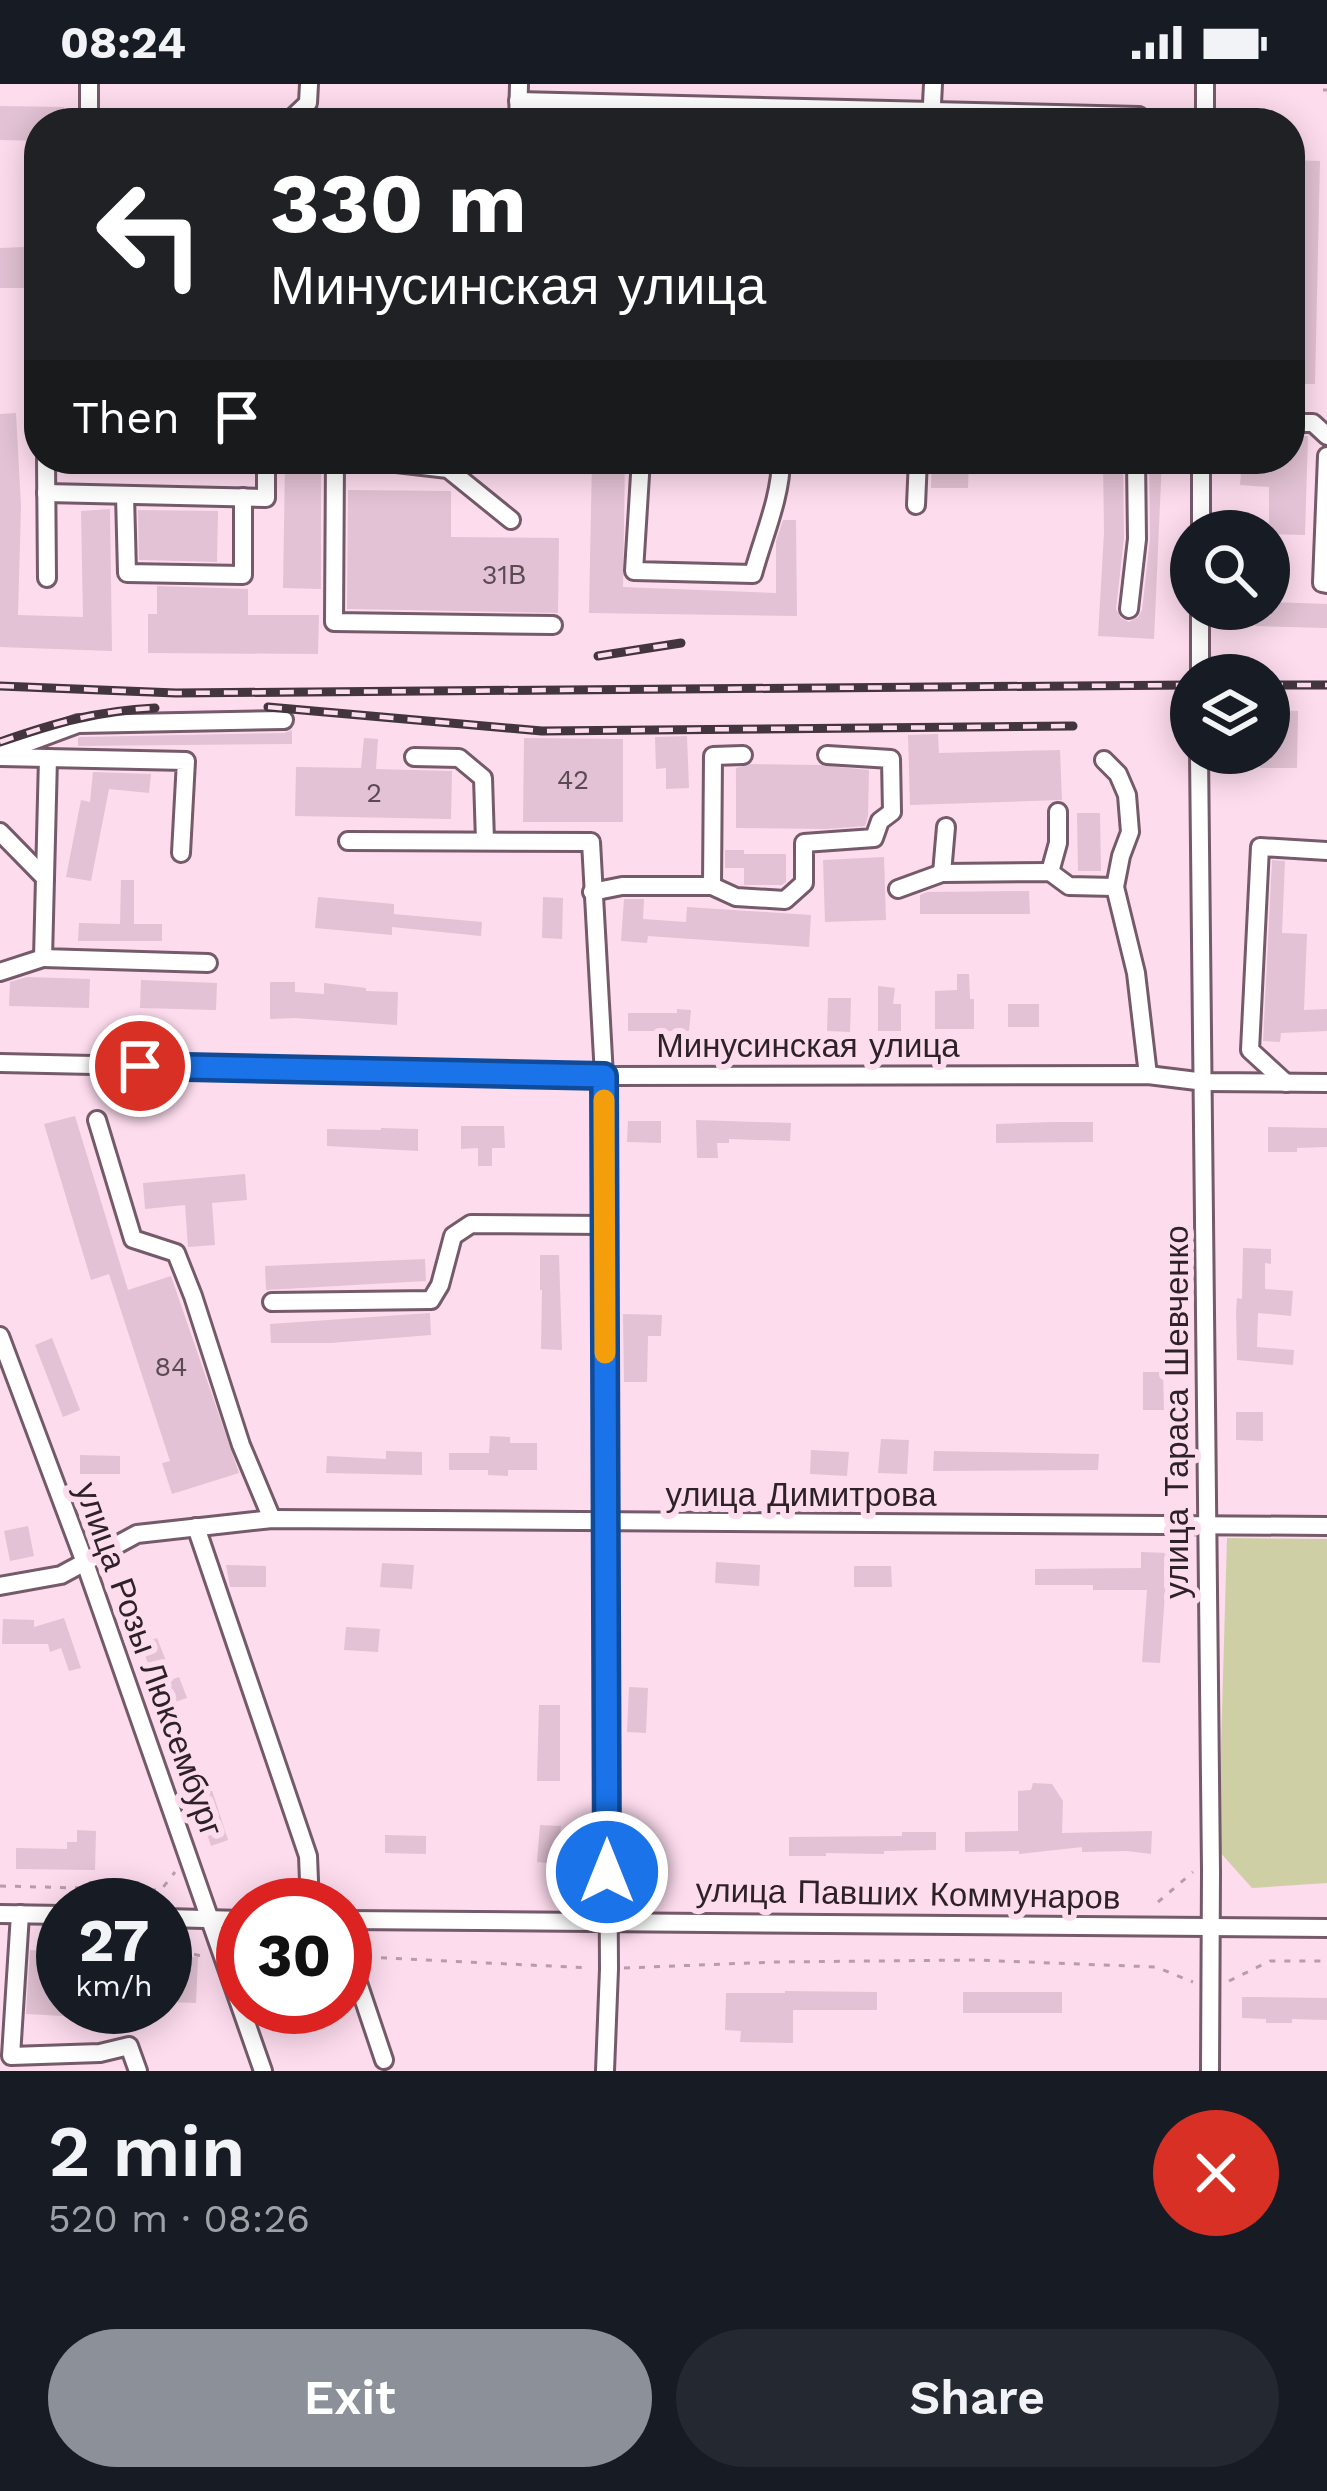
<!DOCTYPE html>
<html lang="en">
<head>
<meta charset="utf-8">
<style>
  body { margin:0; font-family:"Work Sans",sans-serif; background:#242831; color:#f1f3f6; height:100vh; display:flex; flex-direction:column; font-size:45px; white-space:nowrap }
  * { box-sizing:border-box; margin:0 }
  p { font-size:39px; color:#9ea1a6 }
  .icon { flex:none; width:66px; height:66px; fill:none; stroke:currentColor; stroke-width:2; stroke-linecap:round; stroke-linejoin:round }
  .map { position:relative; height:1987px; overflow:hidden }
  .side { display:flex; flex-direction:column; background:#171b24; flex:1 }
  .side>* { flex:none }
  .guide { position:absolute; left:24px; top:24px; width:1281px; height:366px; border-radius:48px; box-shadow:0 6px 30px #0003; background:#202124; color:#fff; overflow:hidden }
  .buttons { position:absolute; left:1170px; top:426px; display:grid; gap:24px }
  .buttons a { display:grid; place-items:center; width:120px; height:120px; border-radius:50%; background:#171b24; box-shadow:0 6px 30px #0003; font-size:60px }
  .speed { position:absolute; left:36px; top:1794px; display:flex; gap:24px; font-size:60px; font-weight:700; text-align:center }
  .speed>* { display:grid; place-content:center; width:156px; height:156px; border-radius:50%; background:#171b24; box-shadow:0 6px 30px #0003; line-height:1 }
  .speed small { font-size:30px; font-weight:400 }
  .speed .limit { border:18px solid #d22; background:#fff; color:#111 }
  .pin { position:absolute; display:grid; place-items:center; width:102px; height:102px; color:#fff; margin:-51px; border:6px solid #fff; border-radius:50%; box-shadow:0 3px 12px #0007 }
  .me { position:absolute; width:132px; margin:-66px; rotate:0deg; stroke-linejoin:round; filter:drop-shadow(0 0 9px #0008) }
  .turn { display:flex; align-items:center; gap:42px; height:252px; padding:0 48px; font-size:54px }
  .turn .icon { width:156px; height:156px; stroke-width:2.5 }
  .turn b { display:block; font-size:84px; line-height:102px }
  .then { display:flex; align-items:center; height:114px; padding:0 48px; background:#0003; gap:24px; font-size:45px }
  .round { display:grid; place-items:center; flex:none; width:126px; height:126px; border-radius:63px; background:#242831 }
  .headline { display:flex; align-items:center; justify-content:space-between; height:204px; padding:0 48px }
  h1 { font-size:72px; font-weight:600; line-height:90px }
  .primary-button { display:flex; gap:24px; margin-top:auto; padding:24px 48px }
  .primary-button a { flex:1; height:138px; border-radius:72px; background:#8c9099; color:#fff; font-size:48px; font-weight:600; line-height:138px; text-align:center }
  .primary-button a+a { background:#242831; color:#f1f3f6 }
  .status { display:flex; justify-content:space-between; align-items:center; height:84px; padding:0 60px; background:#171b24; direction:ltr }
  .status svg { height:33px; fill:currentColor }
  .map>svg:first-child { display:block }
  .green { fill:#cfcfa5 }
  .building { fill:#e2c2d4 }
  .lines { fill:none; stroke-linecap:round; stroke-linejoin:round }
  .minor-casing { stroke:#755a6a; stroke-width:22 }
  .path { stroke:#b79dac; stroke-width:3; stroke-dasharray:6 9; stroke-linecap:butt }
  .minor { stroke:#fff; stroke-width:16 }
  .rail-casing { stroke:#43353d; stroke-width:9 }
  .rail { stroke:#fddcee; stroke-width:4.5; stroke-dasharray:14; stroke-linecap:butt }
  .route-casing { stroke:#114b97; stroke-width:30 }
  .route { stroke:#1a73e8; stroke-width:21 }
  .slow { stroke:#f59e0b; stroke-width:21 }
  .labels { text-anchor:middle; stroke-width:12; stroke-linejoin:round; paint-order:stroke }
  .number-label { font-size:27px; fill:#5b4a54 }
  .street-label { font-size:33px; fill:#2e2229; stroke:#fddcee }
</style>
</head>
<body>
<div class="status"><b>08:24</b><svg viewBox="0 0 49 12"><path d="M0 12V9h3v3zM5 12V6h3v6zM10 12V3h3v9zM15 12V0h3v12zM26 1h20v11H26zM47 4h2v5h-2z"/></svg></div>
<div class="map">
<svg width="1327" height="1987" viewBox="0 0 1327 1987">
  <rect width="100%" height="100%" fill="#fddcee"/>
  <path class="green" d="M 1227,1454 L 1327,1455 L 1327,1799 L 1252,1804 L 1218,1766 Z"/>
  <g class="building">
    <path d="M 0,22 L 64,23 L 64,39 L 39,39 L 39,57 L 0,56 Z"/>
    <path d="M 1290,76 L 1320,77 L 1315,300 L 1290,300 Z"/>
    <path d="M 24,163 L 24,187 L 36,187 L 36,204 L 0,204 L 0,164 Z"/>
    <path d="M 16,329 L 21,422 L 18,531 L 83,533 L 81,427 L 110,425 L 112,567 L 0,563 L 0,330 Z"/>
    <path d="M 1290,352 L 1308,352 L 1305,451 L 1269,450 L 1269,403 L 1240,401 L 1242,375 L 1290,378 Z"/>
    <path d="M 592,375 L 625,375 L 623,503 L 776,509 L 776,457 L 783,436 L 796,436 L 797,532 L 589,529 Z"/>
    <path d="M 932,375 L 969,375 L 968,404 L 931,404 Z"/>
    <path d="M 1103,375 L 1123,375 L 1124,454 L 1116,525 L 1121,534 L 1129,538 L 1138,533 L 1142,526 L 1150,455 L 1149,375 L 1162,375 L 1154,555 L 1098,552 L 1104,449 Z"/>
    <path d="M 285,380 L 321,381 L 321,505 L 283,504 Z"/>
    <path d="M 348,406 L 451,407 L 451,453 L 559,454 L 558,529 L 347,525 Z"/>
    <path d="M 138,426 L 218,427 L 217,478 L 139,476 Z"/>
    <path d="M 157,502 L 248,505 L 248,531 L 319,531 L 318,570 L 148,569 L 148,530 L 157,530 Z"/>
    <path d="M 1269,518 L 1327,520 L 1327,544 L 1255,542 L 1254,525 L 1269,525 Z"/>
    <path d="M 1269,626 L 1298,627 L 1297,684 L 1260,684 L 1260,669 L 1269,669 Z"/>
    <path d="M 292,646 L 292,660 L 78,662 L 78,654 L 80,653 L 284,649 Z"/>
    <path d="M 938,650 L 939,669 L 1060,666 L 1062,716 L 910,721 L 908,651 Z"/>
    <path d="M 687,652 L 689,704 L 666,705 L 666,684 L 656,685 L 655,653 Z"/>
    <path d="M 364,654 L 378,655 L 376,685 L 452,687 L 451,735 L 295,732 L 296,683 L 361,684 Z"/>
    <path d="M 524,654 L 623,655 L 623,738 L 523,738 Z"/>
    <path d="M 751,680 L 819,681 L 869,686 L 868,732 L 865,742 L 827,745 L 736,744 L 736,684 Z"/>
    <path d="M 93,688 L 151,690 L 149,709 L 109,705 L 91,797 L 66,793 L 81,716 L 90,718 Z"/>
    <path d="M 1077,729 L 1100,729 L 1101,787 L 1078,787 Z"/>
    <path d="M 725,766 L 744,766 L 744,770 L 786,770 L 786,798 L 782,801 L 744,801 L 744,784 L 725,784 Z"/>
    <path d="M 884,773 L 886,836 L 825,838 L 823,776 Z"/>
    <path d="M 1272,776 L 1285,777 L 1282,849 L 1307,850 L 1304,926 L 1327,925 L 1327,947 L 1281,949 L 1280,958 L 1263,957 Z"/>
    <path d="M 121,796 L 134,796 L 134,840 L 162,840 L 162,857 L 78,857 L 79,839 L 120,840 Z"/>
    <path d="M 1029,807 L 1030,830 L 920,830 L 920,811 L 927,808 Z"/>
    <path d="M 318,813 L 394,820 L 394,830 L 482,838 L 481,852 L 392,843 L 392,851 L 315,844 Z"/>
    <path d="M 543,813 L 563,814 L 562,855 L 542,854 Z"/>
    <path d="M 624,815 L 644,815 L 643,835 L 686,838 L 687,823 L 811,831 L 809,863 L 648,852 L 647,859 L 621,857 Z"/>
    <path d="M 957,890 L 969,890 L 970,915 L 974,915 L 974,945 L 935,945 L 935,907 L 957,906 Z"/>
    <path d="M 27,893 L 90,895 L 89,924 L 9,922 L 10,898 Z"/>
    <path d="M 141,896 L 217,899 L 216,926 L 140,924 Z"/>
    <path d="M 270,898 L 295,898 L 295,908 L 324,910 L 324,899 L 366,904 L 366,907 L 398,908 L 397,941 L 295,934 L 270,935 Z"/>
    <path d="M 878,902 L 895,904 L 893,920 L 901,920 L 901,947 L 878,947 Z"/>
    <path d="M 828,914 L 851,914 L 850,948 L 827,947 Z"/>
    <rect x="1008" y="920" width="31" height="23"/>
    <path d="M 677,925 L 691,926 L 689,947 L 628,947 L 628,929 L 677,929 Z"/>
    <path d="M 75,1032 L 128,1206 L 171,1192 L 239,1389 L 172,1410 L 162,1379 L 170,1377 L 109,1190 L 91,1196 L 44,1040 Z"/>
    <path d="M 696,1036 L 791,1039 L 790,1057 L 729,1055 L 729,1059 L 717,1059 L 718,1074 L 697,1074 Z"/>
    <path d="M 628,1037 L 661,1037 L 661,1059 L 627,1058 Z"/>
    <path d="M 1053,1038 L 1093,1038 L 1093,1058 L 996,1059 L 996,1040 Z"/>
    <path d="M 461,1042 L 504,1042 L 505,1064 L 492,1064 L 492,1082 L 478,1082 L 478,1064 L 461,1065 Z"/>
    <path d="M 1268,1043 L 1327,1044 L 1327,1063 L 1297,1064 L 1297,1068 L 1268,1068 Z"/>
    <path d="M 381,1044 L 418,1045 L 418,1067 L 327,1062 L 327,1045 L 381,1046 Z"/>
    <path d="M 245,1090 L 247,1116 L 212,1119 L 215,1161 L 188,1163 L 185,1121 L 145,1125 L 143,1099 Z"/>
    <path d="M 1243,1164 L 1271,1165 L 1271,1180 L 1265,1179 L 1265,1205 L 1293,1207 L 1291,1232 L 1258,1229 L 1257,1263 L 1294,1266 L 1293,1281 L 1237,1276 L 1236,1227 L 1237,1214 L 1242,1215 Z"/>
    <path d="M 540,1171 L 559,1171 L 562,1266 L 541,1265 L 542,1206 L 540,1206 Z"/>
    <path d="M 425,1175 L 426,1197 L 266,1206 L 265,1182 Z"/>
    <path d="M 430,1229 L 431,1251 L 331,1259 L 271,1259 L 270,1240 Z"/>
    <path d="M 623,1230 L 662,1231 L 661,1252 L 648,1252 L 647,1298 L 624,1298 Z"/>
    <path d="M 52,1254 L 80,1326 L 63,1333 L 35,1261 Z"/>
    <path d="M 1143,1288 L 1163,1288 L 1164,1326 L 1143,1326 Z"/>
    <path d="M 1236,1328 L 1263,1328 L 1263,1357 L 1236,1356 Z"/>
    <path d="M 490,1352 L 510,1353 L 510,1359 L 537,1359 L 537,1386 L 508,1386 L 508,1392 L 488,1391 L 488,1386 L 449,1386 L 449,1369 L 489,1369 Z"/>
    <path d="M 881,1355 L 909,1356 L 907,1390 L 878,1389 Z"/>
    <path d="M 811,1366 L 849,1368 L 847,1392 L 810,1390 Z"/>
    <path d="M 386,1367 L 422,1368 L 422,1391 L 326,1389 L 327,1372 L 386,1375 Z"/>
    <path d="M 934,1367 L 1099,1370 L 1098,1386 L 933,1387 Z"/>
    <path d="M 80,1371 L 120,1372 L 120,1390 L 80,1390 Z"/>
    <path d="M 28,1442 L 34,1472 L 10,1477 L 4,1447 Z"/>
    <path d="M 1141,1468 L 1168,1469 L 1160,1579 L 1142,1578 L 1147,1506 L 1093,1506 L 1093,1501 L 1035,1501 L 1035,1485 L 1141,1484 Z"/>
    <path d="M 716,1478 L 760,1481 L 759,1502 L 715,1499 Z"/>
    <path d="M 382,1479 L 414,1481 L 412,1505 L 380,1503 Z"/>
    <path d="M 226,1481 L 266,1482 L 266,1503 L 230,1503 Z"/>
    <path d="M 854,1482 L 891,1482 L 892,1503 L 854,1503 Z"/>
    <path d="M 64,1534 L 81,1584 L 69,1587 L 61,1564 L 50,1568 L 48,1560 L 2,1560 L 3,1535 L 34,1536 L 34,1543 Z"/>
    <path d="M 346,1543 L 380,1545 L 378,1568 L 344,1566 Z"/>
    <path d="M 157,1554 L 173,1595 L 179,1593 L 187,1614 L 163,1622 L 141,1560 Z"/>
    <path d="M 629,1603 L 648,1604 L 646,1649 L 627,1648 Z"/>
    <path d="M 539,1621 L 560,1621 L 560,1697 L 537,1697 Z"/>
    <path d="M 209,1697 L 228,1756 L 211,1762 L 191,1703 Z"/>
    <path d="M 1033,1699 L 1052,1700 L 1063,1717 L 1062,1749 L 1152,1747 L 1151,1770 L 1127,1767 L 1082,1768 L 1082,1763 L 1019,1770 L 1019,1767 L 965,1768 L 965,1748 L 1018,1747 L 1018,1707 L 1031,1706 Z"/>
    <path d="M 540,1741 L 561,1742 L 557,1780 L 537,1778 Z"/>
    <path d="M 77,1746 L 96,1747 L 95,1786 L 16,1785 L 16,1764 L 67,1765 L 67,1758 L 77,1758 Z"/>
    <path d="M 902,1748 L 936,1748 L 936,1766 L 884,1767 L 884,1770 L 826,1769 L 826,1772 L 789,1772 L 789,1753 L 902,1752 Z"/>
    <path d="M 385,1751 L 426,1752 L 426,1770 L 385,1769 Z"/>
    <path d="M 30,1866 L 63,1868 L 63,1932 L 26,1930 Z"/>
    <path d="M 165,1872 L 198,1873 L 196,1919 L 165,1918 Z"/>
    <path d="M 785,1907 L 877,1908 L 877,1926 L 793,1926 L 793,1959 L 740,1958 L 741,1947 L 725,1946 L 726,1909 L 785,1909 Z"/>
    <rect x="963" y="1908" width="99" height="21"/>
    <path d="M 1242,1913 L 1327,1914 L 1327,1936 L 1292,1935 L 1292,1939 L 1266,1939 L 1266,1935 L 1242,1934 Z"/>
  </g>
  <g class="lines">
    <defs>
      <g id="minor">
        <path d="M 518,17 L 1139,32 L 1139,39"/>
        <path d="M 89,39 L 89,0"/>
        <path d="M 287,39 L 308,19 L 309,0"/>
        <path d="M 518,39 L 519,0"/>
        <path d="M 931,39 L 933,0"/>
        <path d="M 1205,39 L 1205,0"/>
        <path d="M 1290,339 L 1313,339 L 1327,352"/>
        <path d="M 1327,372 L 1322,499 L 1327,500"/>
        <path d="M 46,375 L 47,494"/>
        <path d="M 335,375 L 334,538 L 553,541"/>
        <path d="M 362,375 L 448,385 L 511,436"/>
        <path d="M 641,375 L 634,487 L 753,490 C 763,453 781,413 781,375"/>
        <path d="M 46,409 L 266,414 L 266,375"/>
        <path d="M 125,411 L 127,489 L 243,491 L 243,413"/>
        <path d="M 916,421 L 918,375"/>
        <path d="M 1201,447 L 1201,375"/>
        <path d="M 1129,525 L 1137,455 L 1136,375"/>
        <path d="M 1200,591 L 1200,525"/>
        <path d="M 0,669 L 78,640 L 284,636"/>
        <path d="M 1199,669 L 1211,1787 L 1210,1987"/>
        <path d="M 1,673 L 186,677 L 181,769"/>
        <path d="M 414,673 L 459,674 L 483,694 L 485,757"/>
        <path d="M 1104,676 L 1118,690 L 1127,711 L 1130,748 L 1121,772 L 1115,803 L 1136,889 L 1148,991"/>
        <path d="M 0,748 L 45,794 L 43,874 L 208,879"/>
        <path d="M 348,757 L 591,758 L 604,992 L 609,1885 L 605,1987"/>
        <path d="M 1050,788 L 1058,759 L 1058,728"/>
        <path d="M 942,789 L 946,743"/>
        <path d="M 45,794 L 48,674"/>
        <path d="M 712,802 L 713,672 L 743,671"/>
        <path d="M 898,805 L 942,789 L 1050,788 L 1069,802 L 1115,803"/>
        <path d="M 592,808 L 622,802 L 712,802 L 736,813 L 785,816 L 804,799 L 804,759 L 874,754 L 880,737 L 892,728 L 891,675 L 827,671"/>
        <path d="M 0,888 L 43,874"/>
        <path d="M 0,979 L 604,992 L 1148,991 L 1205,998 L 1327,999"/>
        <path d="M 1286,999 L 1250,966 L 1260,763 L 1327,767"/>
        <path d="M 97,1036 L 133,1155 L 176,1169 L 193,1212 L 241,1361 L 272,1435"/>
        <path d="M 272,1218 L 431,1216 L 440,1201 L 453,1152 L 471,1140 L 605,1141"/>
        <path d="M 0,1252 L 84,1476 L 263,1987"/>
        <path d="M 196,1443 L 308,1772 L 310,1821"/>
        <path d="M 0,1502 L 61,1491 L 137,1450 L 272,1435 L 1327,1442"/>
        <path d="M 0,1830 L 63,1831"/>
        <path d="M 20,1830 L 11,1972 L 100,1969 L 129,1962 L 138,1987"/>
        <path d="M 165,1834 L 243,1836"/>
        <path d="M 345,1836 L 1327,1844"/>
        <path d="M 345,1860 L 384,1976"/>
      </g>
    </defs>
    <use href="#minor" class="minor-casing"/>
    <g class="path">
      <path d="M 1323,6 L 1327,6"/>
      <path d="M 0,1802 L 161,1806 L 175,1788"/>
      <path d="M 1158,1818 L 1193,1788"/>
      <path d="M 165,1863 L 205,1873"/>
      <path d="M 366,1873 L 590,1884"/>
      <path d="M 624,1884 L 775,1878 L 975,1876 L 1156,1883 L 1193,1898"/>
      <path d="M 1229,1897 L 1270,1877 L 1327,1877"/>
    </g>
    <use href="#minor" class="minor"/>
    <defs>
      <g id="rail">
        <path d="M 598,572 L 681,559"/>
        <path d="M 1269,601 L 1327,601"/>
        <path d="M 0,602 L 176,609 L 1191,601"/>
        <path d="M 268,623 L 542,647 L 1073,642"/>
        <path d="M 0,658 C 55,639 96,627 155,624"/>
      </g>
    </defs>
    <use href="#rail" class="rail-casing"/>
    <use href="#rail" class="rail"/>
  </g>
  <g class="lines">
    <defs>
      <path id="route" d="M 140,982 L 604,992 L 607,1788"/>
    </defs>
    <use href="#route" class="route-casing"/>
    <use href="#route" class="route"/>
    <path class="slow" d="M 604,1016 L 605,1269"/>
  </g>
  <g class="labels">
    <g class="number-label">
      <text x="504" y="500">31В</text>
      <text x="573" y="705">42</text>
      <text x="374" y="718">2</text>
      <text x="171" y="1292">84</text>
    </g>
    <g class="street-label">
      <text x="808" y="973">Минусинская улица</text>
      <text transform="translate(1176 1328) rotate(-90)" y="12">улица Тараса Шевченко</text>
      <text x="801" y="1422">улица Димитрова</text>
      <text transform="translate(150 1575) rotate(70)" y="12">улица Розы Люксембург</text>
      <text transform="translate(908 1809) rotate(1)" y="12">улица Павших Коммунаров</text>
    </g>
  </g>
</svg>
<div class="buttons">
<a><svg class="icon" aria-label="search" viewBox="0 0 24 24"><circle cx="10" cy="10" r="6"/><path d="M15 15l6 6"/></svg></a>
<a><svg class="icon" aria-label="layers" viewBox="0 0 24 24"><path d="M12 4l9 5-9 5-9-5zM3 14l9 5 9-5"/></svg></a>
</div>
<div class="speed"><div>27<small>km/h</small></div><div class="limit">30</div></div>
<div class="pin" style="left:140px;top:982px;background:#d93025"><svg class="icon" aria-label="arrive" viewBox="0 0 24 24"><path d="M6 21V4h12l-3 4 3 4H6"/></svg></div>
<svg class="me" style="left:607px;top:1788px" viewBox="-20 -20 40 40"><circle r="17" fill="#1a73e8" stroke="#fff" stroke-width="3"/><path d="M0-11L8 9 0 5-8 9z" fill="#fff"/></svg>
<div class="guide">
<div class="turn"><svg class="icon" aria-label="left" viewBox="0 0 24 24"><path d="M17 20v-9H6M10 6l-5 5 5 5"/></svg><div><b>330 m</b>Минусинская улица</div></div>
<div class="then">Then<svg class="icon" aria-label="arrive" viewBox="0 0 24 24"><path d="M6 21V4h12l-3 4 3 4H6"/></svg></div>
</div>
</div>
<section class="side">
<div class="headline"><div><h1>2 min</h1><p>520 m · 08:26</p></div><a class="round" style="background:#d93025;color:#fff"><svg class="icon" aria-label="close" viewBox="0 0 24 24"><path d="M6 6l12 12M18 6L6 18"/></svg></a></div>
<div class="primary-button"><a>Exit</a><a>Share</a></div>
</section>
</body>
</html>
